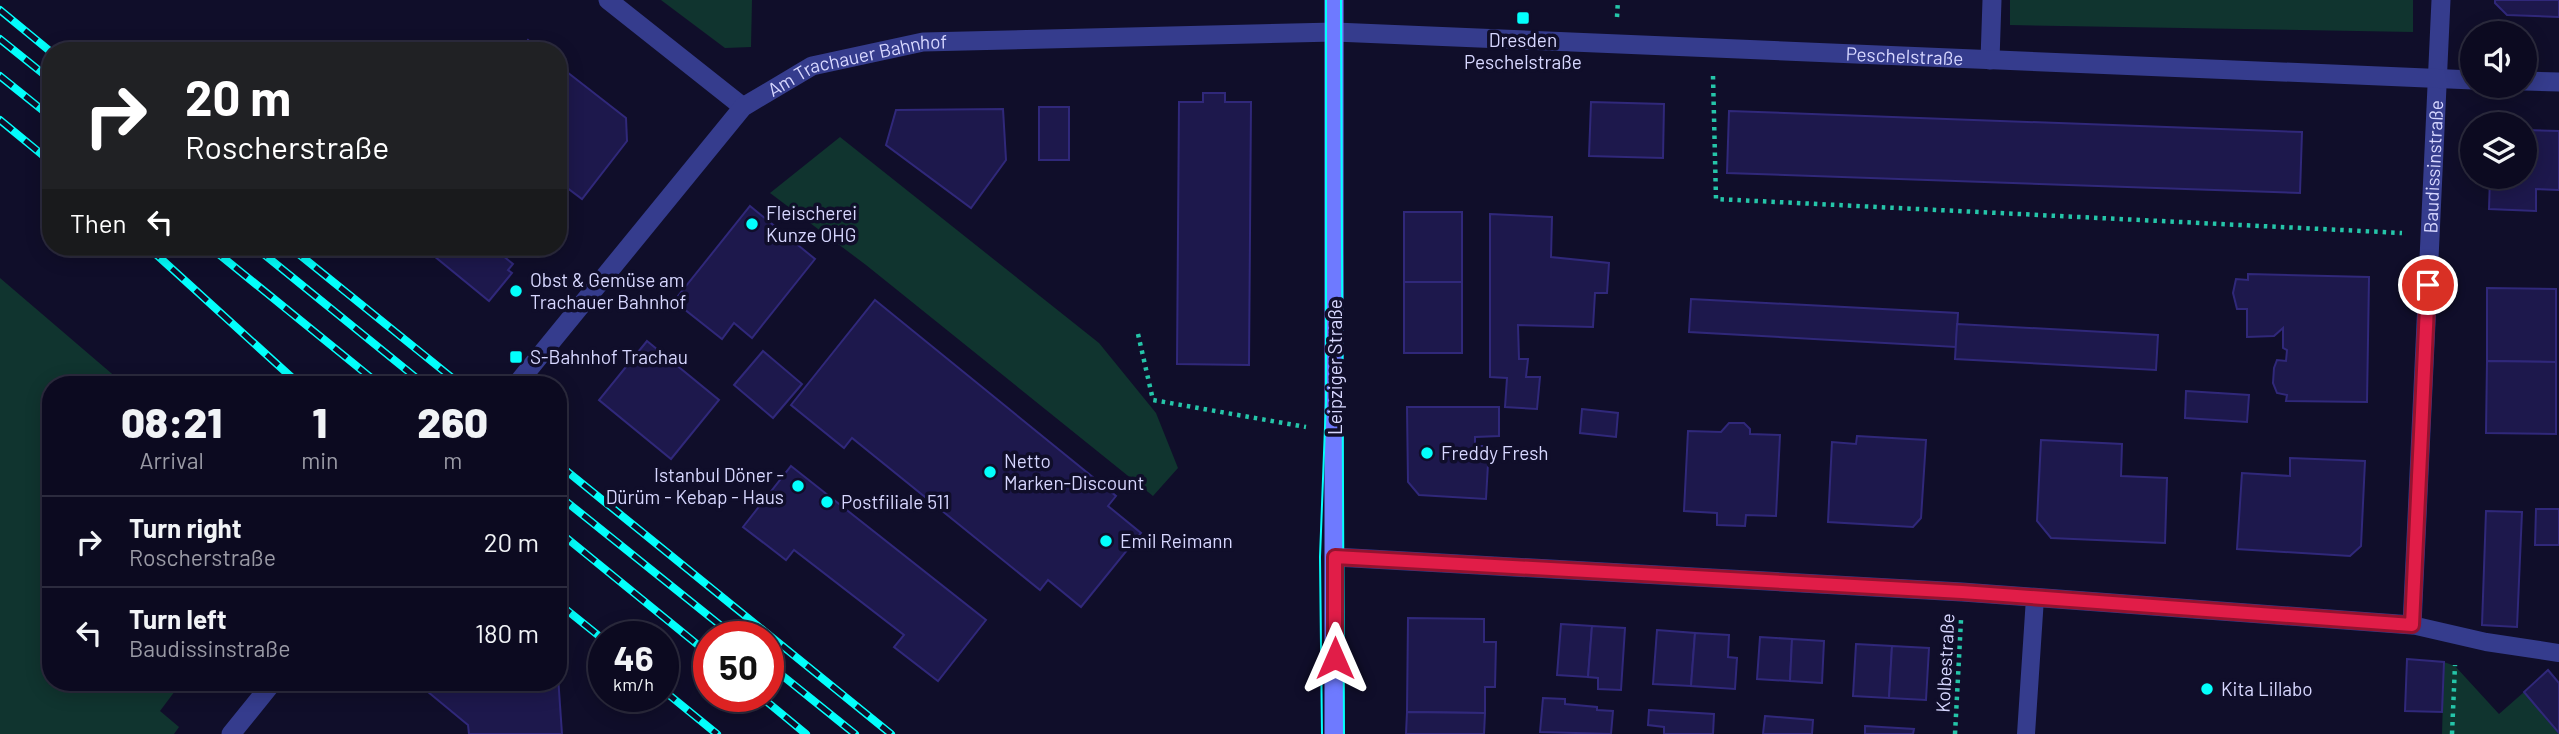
<!DOCTYPE html>
<html lang="en">
<head>
<meta charset="utf-8">
<style>
  body { margin:0; font-family:Barlow,sans-serif; background:#1a182d; color:#f1f3f6; height:100vh; display:flex; flex-direction:column; font-size:26px; white-space:nowrap }
  * { box-sizing:border-box; margin:0 }
  p { font-size:23px; color:#9a9aa5 }
  .icon { flex:none; width:38px; height:38px; fill:none; stroke:currentColor; stroke-width:2; stroke-linecap:round; stroke-linejoin:round }
  .map { position:relative; flex:1; overflow:hidden }
  .details { position:absolute; left:42px; top:376px; width:525px; height:315px; display:flex; flex-direction:column; background:#0c0a20; border-radius:28px; box-shadow:0 4px 18px #0003,0 0 0 2px #2c2b3e }
  .details>* { flex:none }
  .hud { position:absolute; left:42px; top:42px; width:525px; height:214px; border-radius:28px; box-shadow:0 4px 18px #0003,0 0 0 2px #2c2b3e; background:#202124; color:#fff; overflow:hidden }
  .tools { position:absolute; left:2460px; top:21px; display:grid; gap:14px }
  .tools a { display:grid; place-items:center; width:77px; height:77px; border-radius:50%; background:#0c0a20; box-shadow:0 4px 18px #0003,0 0 0 2px #2c2b3e; font-size:35px }
  .speed { position:absolute; left:588px; top:621px; display:flex; gap:14px; font-size:35px; font-weight:700; text-align:center }
  .speed>* { display:grid; place-content:center; width:91px; height:91px; border-radius:50%; background:#0c0a20; box-shadow:0 4px 18px #0003,0 0 0 2px #2c2b3e; line-height:1 }
  .speed small { font-size:18px; font-weight:400 }
  .speed .limit { border:10px solid #d22; background:#fff; color:#111 }
  .pin { position:absolute; display:grid; place-items:center; width:60px; height:60px; color:#fff; margin:-30px; border:4px solid #fff; border-radius:50%; box-shadow:0 2px 7px #0007 }
  .me { position:absolute; width:77px; margin:-38px; rotate:0deg; stroke-linejoin:round; filter:drop-shadow(0 0 5px #0008) }
  .turn { display:flex; align-items:center; gap:24px; height:147px; padding:0 28px; font-size:32px }
  .turn .icon { width:91px; height:91px; stroke-width:2.5 }
  .turn b { display:block; font-size:49px; line-height:60px }
  .then { display:flex; align-items:center; height:66px; padding:0 28px; background:#0003; gap:14px; font-size:26px }
  .eta { display:flex; justify-content:space-evenly; align-items:center; height:119px; text-align:center }
  .eta b { font-size:42px; font-weight:800; line-height:49px }
  ul { padding:0; list-style:none }
  li { display:flex; align-items:center; gap:21px; height:91px; padding:0 28px; border-top:2px solid #2c2b3e }
  li div { flex:1 }
  li b { display:block; font-size:26px }
  li em { font-style:normal }
  .map>svg:first-child { display:block }
  .green { fill:#10342f }
  .building { fill:#1d184c; stroke:#30287a; stroke-width:2 }
  .lines { fill:none; stroke-linecap:round; stroke-linejoin:round }
  .path { stroke:#25c5a9; stroke-width:4.5; stroke-dasharray:3.5 5; stroke-linecap:butt }
  .service { stroke:#353c8d; stroke-width:18 }
  .minor { stroke:#353c8d; stroke-width:19 }
  .tertiary { stroke:#353c8d; stroke-width:19 }
  .secondary { stroke:#6e7aff; stroke-width:19 }
  .tram { stroke:#03fffc; stroke-width:2 }
  .rail-casing { stroke:#03fffc; stroke-width:8 }
  .rail { stroke:#100e2a; stroke-width:5; stroke-dasharray:16; stroke-linecap:butt }
  .route-casing { stroke:#92132f; stroke-width:18 }
  .route { stroke:#e11d48; stroke-width:12 }
  .poi-dot { fill:#03fffc; stroke:#100e2a; stroke-width:2.5 }
  .labels { text-anchor:middle; stroke-width:7; stroke-linejoin:round; paint-order:stroke }
  .poi-label { font-size:19px; fill:#d7d7ff; stroke:#100e2a; text-anchor:start }
  .street-label { font-size:19px; fill:#d7d7ff; stroke:#100e2a }
</style>
</head>
<body>
<div class="map">
<svg width="2559" height="734" viewBox="0 0 2559 734">
  <rect width="100%" height="100%" fill="#100e2a"/>
  <g class="green">
    <path d="M 661,0 L 752,0 L 751,47 L 725,48 Z"/>
    <path d="M 2010,0 L 2413,0 L 2413,32 L 2010,25 Z"/>
    <path d="M 840,137 L 1099,343 L 1156,413 L 1178,468 L 1153,496 L 866,265 L 770,193 Z"/>
    <path d="M 0,278 L 125,385 L 51,385 L 51,682 L 181,683 L 160,711 L 179,727 L 174,734 L 0,734 Z"/>
    <path d="M 2444,662 L 2455,666 L 2499,714 L 2524,692 L 2559,734 L 2442,734 Z"/>
  </g>
  <g class="building">
    <path d="M 2495,0 L 2559,0 L 2559,17 L 2507,15 L 2495,3 Z"/>
    <path d="M 528,40 L 541,51 L 520,51 Z"/>
    <path d="M 558,65 L 626,118 L 627,141 L 582,199 L 558,181 Z"/>
    <path d="M 1203,93 L 1225,93 L 1225,102 L 1251,102 L 1249,365 L 1177,364 L 1179,102 L 1203,102 Z"/>
    <path d="M 1591,102 L 1664,104 L 1663,158 L 1589,156 Z"/>
    <rect x="1039" y="107" width="30" height="53"/>
    <path d="M 1003,109 L 1006,160 L 971,208 L 886,145 L 896,110 Z"/>
    <path d="M 1729,111 L 2302,132 L 2300,193 L 1727,173 Z"/>
    <path d="M 2525,130 L 2559,131 L 2559,190 L 2536,189 L 2536,211 L 2489,209 L 2490,177 L 2525,177 Z"/>
    <path d="M 750,206 L 815,259 L 752,338 L 734,323 L 722,339 L 674,301 Z"/>
    <rect x="1404" y="212" width="58" height="70"/>
    <path d="M 1490,214 L 1552,217 L 1551,257 L 1609,263 L 1607,293 L 1595,293 L 1593,327 L 1518,325 L 1519,359 L 1528,359 L 1526,377 L 1540,377 L 1537,409 L 1505,407 L 1507,378 L 1490,377 Z"/>
    <path d="M 423,247 L 492,247 L 513,264 L 508,270 L 512,273 L 489,301 Z"/>
    <path d="M 2248,274 L 2369,277 L 2367,402 L 2286,401 L 2287,395 L 2277,393 L 2273,383 L 2274,368 L 2277,360 L 2286,361 L 2287,350 L 2283,348 L 2283,328 L 2274,336 L 2247,337 L 2247,309 L 2237,309 L 2233,293 L 2236,279 L 2248,280 Z"/>
    <rect x="1404" y="282" width="58" height="71"/>
    <path d="M 2487,288 L 2556,289 L 2556,362 L 2487,361 Z"/>
    <path d="M 1691,299 L 1958,313 L 1956,347 L 1689,332 Z"/>
    <path d="M 875,300 L 1116,496 L 1108,506 L 1141,533 L 1081,607 L 1048,580 L 1040,590 L 852,438 L 844,448 L 791,405 Z"/>
    <path d="M 1957,324 L 2158,335 L 2156,370 L 1955,359 Z"/>
    <path d="M 647,341 L 719,400 L 671,459 L 599,400 Z"/>
    <path d="M 763,351 L 802,384 L 773,418 L 734,385 Z"/>
    <path d="M 2487,361 L 2556,362 L 2556,434 L 2486,433 Z"/>
    <path d="M 2186,391 L 2249,395 L 2247,422 L 2185,418 Z"/>
    <path d="M 1407,407 L 1499,407 L 1499,436 L 1475,437 L 1475,446 L 1489,446 L 1486,499 L 1419,495 L 1408,482 Z"/>
    <path d="M 1582,409 L 1618,413 L 1616,437 L 1580,433 Z"/>
    <path d="M 1729,423 L 1744,423 L 1750,429 L 1750,434 L 1780,435 L 1776,516 L 1746,515 L 1745,526 L 1717,525 L 1717,513 L 1684,511 L 1688,431 L 1721,432 Z"/>
    <path d="M 1857,436 L 1926,440 L 1921,518 L 1913,527 L 1828,522 L 1832,442 L 1856,444 Z"/>
    <path d="M 2041,440 L 2122,444 L 2121,476 L 2167,478 L 2165,543 L 2051,538 L 2037,521 Z"/>
    <path d="M 2290,458 L 2365,461 L 2361,546 L 2350,556 L 2237,549 L 2242,473 L 2290,476 Z"/>
    <path d="M 791,466 L 986,620 L 938,681 L 894,647 L 904,635 L 794,550 L 786,560 L 743,527 Z"/>
    <path d="M 2536,509 L 2559,509 L 2559,545 L 2535,545 Z"/>
    <path d="M 2486,511 L 2522,512 L 2517,627 L 2482,625 Z"/>
    <path d="M 1408,618 L 1484,619 L 1484,642 L 1496,642 L 1495,687 L 1485,687 L 1485,713 L 1407,712 Z"/>
    <path d="M 1561,624 L 1592,626 L 1588,677 L 1557,675 Z"/>
    <path d="M 1592,626 L 1625,628 L 1621,690 L 1598,689 L 1598,678 L 1588,677 Z"/>
    <path d="M 1657,630 L 1695,633 L 1691,686 L 1653,684 Z"/>
    <path d="M 1695,633 L 1729,635 L 1728,657 L 1737,658 L 1735,689 L 1691,686 Z"/>
    <path d="M 1760,637 L 1792,639 L 1790,681 L 1757,679 Z"/>
    <path d="M 1792,639 L 1824,641 L 1822,683 L 1790,681 Z"/>
    <path d="M 1856,644 L 1892,646 L 1889,698 L 1853,696 Z"/>
    <path d="M 1892,646 L 1929,648 L 1926,700 L 1889,698 Z"/>
    <path d="M 2407,659 L 2444,662 L 2442,712 L 2405,711 Z"/>
    <path d="M 2548,670 L 2559,683 L 2559,733 L 2524,692 Z"/>
    <path d="M 558,676 L 562,734 L 469,734 L 468,725 L 416,682 L 558,682 Z"/>
    <path d="M 1543,698 L 1565,699 L 1565,704 L 1597,707 L 1597,710 L 1613,711 L 1611,734 L 1540,732 Z"/>
    <path d="M 1649,710 L 1714,714 L 1713,734 L 1664,734 L 1664,727 L 1648,725 Z"/>
    <path d="M 1407,712 L 1485,713 L 1484,734 L 1406,734 Z"/>
    <path d="M 1765,716 L 1813,720 L 1812,734 L 1763,734 Z"/>
    <path d="M 1865,726 L 1914,729 L 1913,734 L 1865,734 Z"/>
  </g>
  <g class="lines">
    <g class="path">
      <path d="M 1617,17 L 1618,0"/>
      <path d="M 1713,76 L 1716,199 L 2402,233"/>
      <path d="M 1138,334 L 1153,400 L 1306,427"/>
      <path d="M 1955,734 L 1961,620"/>
      <path d="M 2452,734 L 2455,665"/>
    </g>
    <g class="service">
      <path d="M 2412,625 L 2486,642 L 2559,653"/>
      <path d="M 2026,734 L 2035,598"/>
    </g>
    <g class="minor">
      <path d="M 608,0 L 743,107"/>
      <path d="M 1990,60 L 1992,0"/>
      <path id="s1" d="M 1335,557 L 1962,592 L 2412,625 L 2441,0"/>
    </g>
    <g class="tertiary">
      <path d="M 2525,81 L 2559,82"/>
      <path id="s2" d="M 516,385 L 743,107 L 812,66 L 923,42 L 1335,32 L 2473,80"/>
      <path d="M 231,734 L 273,682"/>
    </g>
    <path class="secondary" d="M 1334,0 L 1334,734"/>
    <g class="tram">
      <path d="M 1341,0 L 1344,734"/>
      <path d="M 1322,734 L 1320,557 L 1326,401 L 1326,0"/>
    </g>
    <defs>
      <g id="rail">
        <path d="M 0,10 L 51,52"/>
        <path d="M 0,39 L 51,80"/>
        <path d="M 0,76 L 51,117"/>
        <path d="M 0,120 L 51,162"/>
        <path d="M 148,247 L 300,385"/>
        <path d="M 210,247 L 380,385"/>
        <path d="M 255,247 L 425,385"/>
        <path d="M 290,247 L 461,385"/>
        <path d="M 558,464 L 891,734"/>
        <path d="M 558,495 L 735,637"/>
        <path d="M 558,531 L 709,654"/>
        <path d="M 558,603 L 604,640"/>
        <path d="M 768,664 L 855,734"/>
        <path d="M 663,690 L 717,734"/>
        <path d="M 760,696 L 806,734"/>
      </g>
    </defs>
    <use href="#rail" class="rail-casing"/>
    <use href="#rail" class="rail"/>
  </g>
  <g class="lines">
    <defs>
      <path id="route" d="M 1335,658 L 1335,557 L 1962,592 L 2412,625 L 2428,285"/>
    </defs>
    <use href="#route" class="route-casing"/>
    <use href="#route" class="route"/>
  </g>
  <g class="poi-dot">
    <rect x="1516" y="11" width="14" height="14" rx="3.5"/>
    <circle cx="752" cy="224" r="7"/>
    <circle cx="516" cy="291" r="7"/>
    <rect x="509" y="350" width="14" height="14" rx="3.5"/>
    <circle cx="1427" cy="453" r="7"/>
    <circle cx="990" cy="472" r="7"/>
    <circle cx="798" cy="486" r="7"/>
    <circle cx="827" cy="502" r="7"/>
    <circle cx="1106" cy="541" r="7"/>
    <circle cx="2207" cy="689" r="7"/>
  </g>
  <g class="labels">
    <g class="poi-label">
      <text x="1523" y="47" text-anchor="middle">Dresden<tspan x="1523" dy="22">Peschelstraße</tspan></text>
      <text x="766" y="220">Fleischerei<tspan x="766" dy="22">Kunze OHG</tspan></text>
      <text x="530" y="287">Obst &amp; Gemüse am<tspan x="530" dy="22">Trachauer Bahnhof</tspan></text>
      <text x="530" y="364">S-Bahnhof Trachau</text>
      <text x="1441" y="460">Freddy Fresh</text>
      <text x="1004" y="468">Netto<tspan x="1004" dy="22">Marken-Discount</tspan></text>
      <text x="784" y="482" text-anchor="end">Istanbul Döner -<tspan x="784" dy="22">Dürüm - Kebap - Haus</tspan></text>
      <text x="841" y="509">Postfiliale 511</text>
      <text x="1120" y="548">Emil Reimann</text>
      <text x="2221" y="696">Kita Lillabo</text>
    </g>
    <g class="street-label">
      <text dy="7" stroke="none"><textPath href="#s2" startOffset="1535">Peschelstraße</textPath></text>
      <text dy="7" stroke="none"><textPath href="#s2" startOffset="483">Am Trachauer Bahnhof</textPath></text>
      <text dy="7" stroke="none"><textPath href="#s1" startOffset="1538">Baudissinstraße</textPath></text>
      <text transform="translate(1335 367) rotate(-90)" y="7">Leipziger Straße</text>
      <text transform="translate(1945 663) rotate(-87)" y="7">Kolbestraße</text>
    </g>
  </g>
</svg>
<div class="tools">
<a><svg class="icon" aria-label="sound" viewBox="0 0 24 24"><path d="M4 9h4l5-4v14l-5-4H4zM17 9q2 3 0 6"/></svg></a>
<a><svg class="icon" aria-label="layers" viewBox="0 0 24 24"><path d="M12 4l9 5-9 5-9-5zM3 14l9 5 9-5"/></svg></a>
</div>
<div class="speed"><div>46<small>km/h</small></div><div class="limit">50</div></div>
<div class="pin" style="left:2428px;top:285px;background:#d93025"><svg class="icon" aria-label="arrive" viewBox="0 0 24 24"><path d="M6 21V4h12l-3 4 3 4H6"/></svg></div>
<svg class="me" style="left:1335px;top:658px" viewBox="-20 -20 40 40"><path d="M0-17L14 15 0 8-14 15z" fill="#e11d48" stroke="#fff" stroke-width="4"/></svg>
<div class="hud">
<div class="turn"><svg class="icon" aria-label="right" viewBox="0 0 24 24"><path d="M7 20v-9h11M14 6l5 5-5 5"/></svg><div><b>20 m</b>Roscherstraße</div></div>
<div class="then">Then<svg class="icon" aria-label="left" viewBox="0 0 24 24"><path d="M17 20v-9H6M10 6l-5 5 5 5"/></svg></div>
</div>
<section class="details">
<div class="eta">
<div><b>08:21</b><p>Arrival</p></div>
<div><b>1</b><p>min</p></div>
<div><b>260</b><p>m</p></div>
</div>
<ul>
<li><svg class="icon" aria-label="right" viewBox="0 0 24 24"><path d="M7 20v-9h11M14 6l5 5-5 5"/></svg><div><b>Turn right</b><p>Roscherstraße</p></div><em>20 m</em></li>
<li><svg class="icon" aria-label="left" viewBox="0 0 24 24"><path d="M17 20v-9H6M10 6l-5 5 5 5"/></svg><div><b>Turn left</b><p>Baudissinstraße</p></div><em>180 m</em></li>
</ul>
</section>
</div>
</body>
</html>
